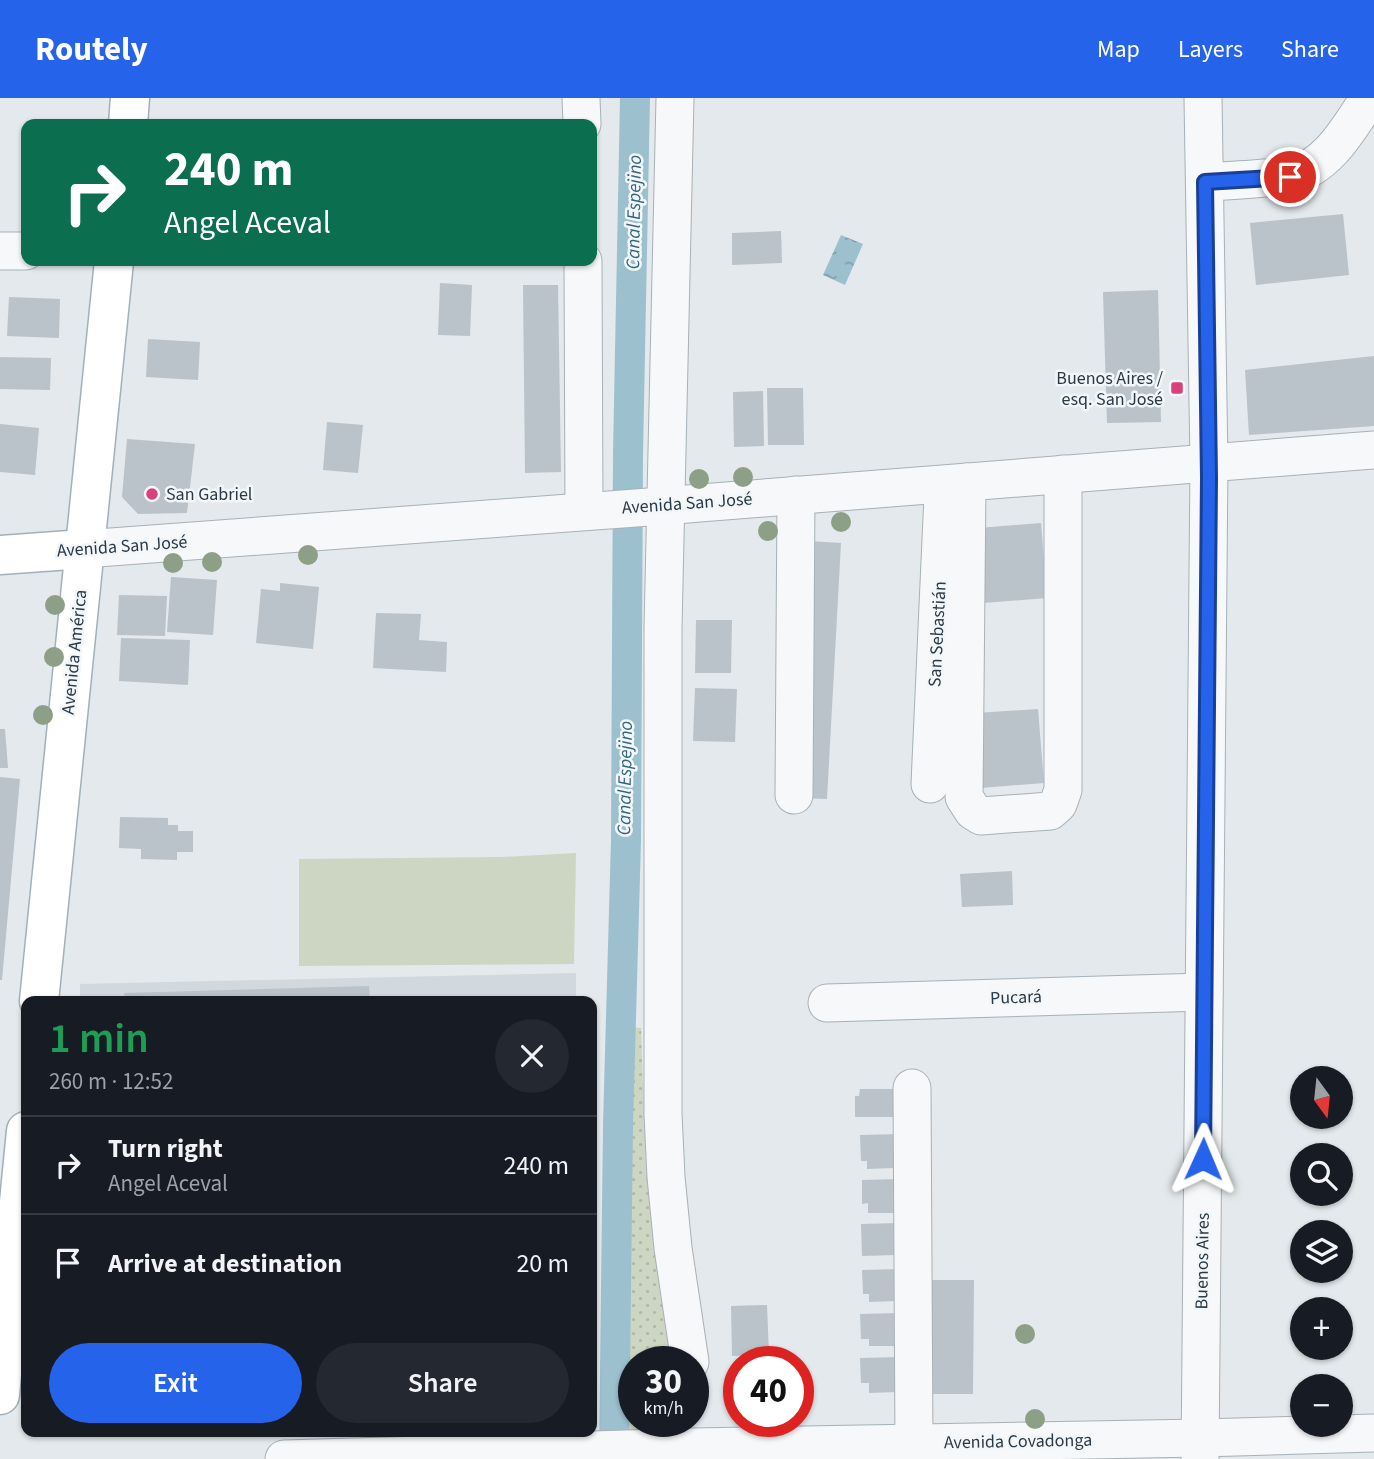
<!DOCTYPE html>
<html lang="en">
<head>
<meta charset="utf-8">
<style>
  body { margin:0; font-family:"Source Sans 3",sans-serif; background:#242831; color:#f1f3f6; height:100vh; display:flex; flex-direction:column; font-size:26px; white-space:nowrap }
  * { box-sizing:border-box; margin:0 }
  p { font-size:23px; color:#9ea1a6 }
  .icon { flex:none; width:38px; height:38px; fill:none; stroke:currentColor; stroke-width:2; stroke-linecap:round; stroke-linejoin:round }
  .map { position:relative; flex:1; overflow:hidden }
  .details { position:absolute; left:21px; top:898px; width:576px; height:441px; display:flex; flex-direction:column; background:#171b24; border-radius:14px; box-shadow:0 2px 5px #0004 }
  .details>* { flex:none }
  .top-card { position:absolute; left:21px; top:21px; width:576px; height:147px; border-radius:14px; box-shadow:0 2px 5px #0004; background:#0b6e4f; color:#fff; overflow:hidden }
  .needle { width:46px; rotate:165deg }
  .tools { position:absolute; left:1290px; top:968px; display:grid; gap:14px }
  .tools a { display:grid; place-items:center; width:63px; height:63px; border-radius:50%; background:#171b24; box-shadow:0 2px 5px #0004; font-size:35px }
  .speed { position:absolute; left:618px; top:1248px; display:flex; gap:14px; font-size:35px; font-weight:700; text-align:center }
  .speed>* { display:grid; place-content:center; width:91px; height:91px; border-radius:50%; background:#171b24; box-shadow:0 2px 5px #0004; line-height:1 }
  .speed small { font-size:18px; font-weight:400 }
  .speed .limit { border:10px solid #d22; background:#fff; color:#111 }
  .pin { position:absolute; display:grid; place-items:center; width:60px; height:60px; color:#fff; margin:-30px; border:4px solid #fff; border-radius:50%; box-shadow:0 2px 7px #0007 }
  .me { position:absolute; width:77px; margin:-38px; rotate:1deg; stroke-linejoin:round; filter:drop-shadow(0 0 5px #0008) }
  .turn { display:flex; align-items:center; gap:24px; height:147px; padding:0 28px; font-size:32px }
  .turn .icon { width:91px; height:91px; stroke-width:2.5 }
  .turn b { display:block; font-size:49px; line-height:60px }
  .round { display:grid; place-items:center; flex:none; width:74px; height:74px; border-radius:37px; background:#242831 }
  .headline { display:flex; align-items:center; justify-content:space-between; height:119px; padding:0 28px }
  h1 { font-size:42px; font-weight:600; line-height:52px; color:#1e9e55 }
  .button { display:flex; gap:14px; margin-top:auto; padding:14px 28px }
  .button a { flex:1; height:80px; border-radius:42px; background:#2563eb; color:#fff; font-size:28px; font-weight:600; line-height:80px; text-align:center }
  .button a+a { background:#242831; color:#f1f3f6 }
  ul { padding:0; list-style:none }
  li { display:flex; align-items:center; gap:21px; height:98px; padding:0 28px; border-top:2px solid #363941 }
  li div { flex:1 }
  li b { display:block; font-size:26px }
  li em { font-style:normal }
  header { display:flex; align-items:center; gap:42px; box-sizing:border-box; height:98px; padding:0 35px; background:#2563eb; color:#fff }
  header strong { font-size:33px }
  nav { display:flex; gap:38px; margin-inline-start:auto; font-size:24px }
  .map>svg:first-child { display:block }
  .built { fill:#d1d8de }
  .grass { fill:url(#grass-dots) }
  .pitch { fill:#cdd6c3 }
  .water { fill:url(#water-ripples) }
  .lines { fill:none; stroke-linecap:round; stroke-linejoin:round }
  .canal { stroke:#9cc0ce; stroke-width:30 }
  .building { fill:#bac3ca }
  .minor-casing { stroke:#a7b1b7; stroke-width:39 }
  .major-casing { stroke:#a1b0b9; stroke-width:41 }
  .minor { stroke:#f6f8fa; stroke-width:37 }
  .major { stroke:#fff; stroke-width:38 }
  .tree { fill:#8e9f87 }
  .route-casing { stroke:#184099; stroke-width:18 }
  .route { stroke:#2563eb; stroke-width:12 }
  .poi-dot { fill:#d8417c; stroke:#f3f7f9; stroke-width:2.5 }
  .labels { text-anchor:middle; stroke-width:5; stroke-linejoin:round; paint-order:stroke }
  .poi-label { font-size:18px; fill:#293a46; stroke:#f3f7f9; text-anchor:end }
  .street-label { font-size:18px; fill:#293a46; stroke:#f3f7f9 }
  .water-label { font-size:19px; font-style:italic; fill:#30657d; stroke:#f3f7f9 }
</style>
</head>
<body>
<header>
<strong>Routely</strong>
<nav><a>Map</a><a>Layers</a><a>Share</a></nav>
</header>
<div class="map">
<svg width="1374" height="1361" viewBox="0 0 1374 1361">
  <defs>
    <pattern id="grass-dots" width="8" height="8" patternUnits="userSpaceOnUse" patternTransform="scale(1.75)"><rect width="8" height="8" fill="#cdd6c3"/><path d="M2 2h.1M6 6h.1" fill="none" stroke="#b0b8a9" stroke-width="1.8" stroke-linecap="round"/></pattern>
    <pattern id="water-ripples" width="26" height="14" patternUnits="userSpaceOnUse" patternTransform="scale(1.75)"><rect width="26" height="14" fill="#9cc0ce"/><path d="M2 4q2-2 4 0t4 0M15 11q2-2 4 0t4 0" fill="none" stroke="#7f9da9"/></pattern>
  </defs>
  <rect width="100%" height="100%" fill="#e3e9ec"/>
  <path class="built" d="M 576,875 L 576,903 L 80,903 L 80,886 Z"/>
  <path class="grass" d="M 624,929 L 641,930 L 646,1069 L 680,1263 L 634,1264 L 634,1323 L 674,1323 L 668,1332 L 627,1336 Z"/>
  <path class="pitch" d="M 576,755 L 574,866 L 299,868 L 299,761 L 502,759 Z"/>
  <path class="water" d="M 841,137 L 863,146 L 845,187 L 823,177 Z"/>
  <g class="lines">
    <path class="canal" d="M 614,1361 L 618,1026 L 626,742 L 628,356 L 635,0"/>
  </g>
  <g class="building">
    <path d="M 1343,116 L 1349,177 L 1256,187 L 1250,125 Z"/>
    <path d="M 781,133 L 782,165 L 732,167 L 732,135 Z"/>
    <path d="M 440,185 L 472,187 L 470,238 L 438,237 Z"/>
    <path d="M 523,187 L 558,187 L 561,374 L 525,375 Z"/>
    <path d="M 1158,192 L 1161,324 L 1107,325 L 1103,194 Z"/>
    <path d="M 9,199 L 60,201 L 59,240 L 7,238 Z"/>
    <path d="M 148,241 L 200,244 L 198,282 L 146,279 Z"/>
    <path d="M 1374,258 L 1374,328 L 1249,337 L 1245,272 Z"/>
    <path d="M 0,259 L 51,260 L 50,292 L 0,291 Z"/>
    <path d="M 767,290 L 803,290 L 804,347 L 768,347 Z"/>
    <path d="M 763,293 L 764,348 L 734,349 L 733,294 Z"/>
    <path d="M 327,324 L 363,327 L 358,375 L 323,372 Z"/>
    <path d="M 0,326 L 39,330 L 35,377 L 0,374 Z"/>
    <path d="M 127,341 L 195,346 L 187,415 L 138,416 L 122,399 Z"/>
    <path d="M 1041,425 L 1047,500 L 983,505 L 978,430 Z"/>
    <path d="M 809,443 L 841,445 L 827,701 L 795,700 Z"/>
    <path d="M 171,479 L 217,482 L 213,537 L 167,534 Z"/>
    <path d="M 280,485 L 319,489 L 313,551 L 256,545 L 261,491 L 280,493 Z"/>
    <path d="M 119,497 L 167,498 L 165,538 L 117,537 Z"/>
    <path d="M 376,515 L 421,516 L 419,542 L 447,544 L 446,574 L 373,570 Z"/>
    <path d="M 696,522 L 732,522 L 731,575 L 695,575 Z"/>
    <path d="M 121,540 L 190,542 L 188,587 L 119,583 Z"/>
    <path d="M 695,590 L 737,591 L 735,644 L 693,643 Z"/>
    <path d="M 1038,611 L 1044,685 L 980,690 L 975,615 Z"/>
    <path d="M 0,631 L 5,631 L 8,670 L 0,670 Z"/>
    <path d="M 0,679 L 20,681 L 2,882 L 0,882 Z"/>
    <path d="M 120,719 L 168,720 L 168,727 L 178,727 L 178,733 L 193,733 L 193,754 L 177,754 L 177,762 L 141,761 L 141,751 L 119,750 Z"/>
    <path d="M 1012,773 L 1013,807 L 962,809 L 960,776 Z"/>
    <path d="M 369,888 L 370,903 L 125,903 L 124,895 Z"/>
    <path d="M 860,991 L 893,991 L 893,997 L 900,997 L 900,1019 L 855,1019 L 855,998 L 859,998 Z"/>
    <path d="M 901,1036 L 895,1070 L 867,1071 L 867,1063 L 861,1063 L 860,1037 Z"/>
    <path d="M 901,1081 L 896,1115 L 868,1115 L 868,1105 L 862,1106 L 862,1082 Z"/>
    <path d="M 898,1125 L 895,1157 L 862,1158 L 861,1126 Z"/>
    <path d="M 899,1171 L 896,1203 L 869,1204 L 869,1196 L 863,1196 L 862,1172 Z"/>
    <path d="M 926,1182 L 974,1182 L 973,1296 L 924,1296 Z"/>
    <path d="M 767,1207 L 769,1257 L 732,1258 L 731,1208 Z"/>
    <path d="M 900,1215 L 896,1248 L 869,1248 L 869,1241 L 861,1241 L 860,1216 Z"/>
    <path d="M 901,1259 L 896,1294 L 869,1295 L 869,1285 L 861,1285 L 860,1260 Z"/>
  </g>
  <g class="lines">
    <defs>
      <g id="minor">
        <path d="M 581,0 L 582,26"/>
        <path d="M 675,0 L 663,530 L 663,1016 L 666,1079 L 673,1150 L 690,1264"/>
        <path d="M 1205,84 C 1224,83 1244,82 1264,80 C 1272,80 1282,80 1291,78 C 1329,68 1349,30 1369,0"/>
        <path d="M 0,153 L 26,153"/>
        <path d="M 583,163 L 584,413"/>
        <path d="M 967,384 L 964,699 L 973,713 L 981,718 L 1050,713 L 1058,706 L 1063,692 L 1063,376"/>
        <path d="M 84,451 L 649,409 L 1374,352"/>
        <path d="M 930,686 L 943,397"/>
        <path d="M 794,697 L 796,397"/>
        <path d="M 827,905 L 1204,894"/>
        <path d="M 912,990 L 914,1345"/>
        <path d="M 284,1361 L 694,1349 L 1201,1340 L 1374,1335"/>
        <path d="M 1200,1361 L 1209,365 L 1203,0"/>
      </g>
      <g id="major">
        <path d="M 128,26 L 130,0"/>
        <path d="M 0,457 L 84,451"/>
        <path d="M 39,903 L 114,163"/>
        <path d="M 0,1297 L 26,1033"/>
      </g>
    </defs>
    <use href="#minor" class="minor-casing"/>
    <use href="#major" class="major-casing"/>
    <use href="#minor" class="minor"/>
    <use href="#major" class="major"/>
  </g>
  <g class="tree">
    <circle cx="743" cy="379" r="10"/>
    <circle cx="699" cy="381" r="10"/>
    <circle cx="841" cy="424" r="10"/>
    <circle cx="768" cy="433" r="10"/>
    <circle cx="308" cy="457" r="10"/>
    <circle cx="212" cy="464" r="10"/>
    <circle cx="173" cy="465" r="10"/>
    <circle cx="55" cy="507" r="10"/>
    <circle cx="54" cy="559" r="10"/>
    <circle cx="43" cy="617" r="10"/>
    <circle cx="1025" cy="1236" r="10"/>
    <circle cx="1035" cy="1321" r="10"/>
  </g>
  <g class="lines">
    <defs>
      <path id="route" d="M 1203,1061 L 1209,380 L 1205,84 L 1290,79"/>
    </defs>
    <use href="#route" class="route-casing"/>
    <use href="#route" class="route"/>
  </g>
  <g class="poi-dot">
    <rect x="1170" y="283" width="14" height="14" rx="3.5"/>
    <circle cx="152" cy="396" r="7"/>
  </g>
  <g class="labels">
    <g class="poi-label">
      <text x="1163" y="286">Buenos Aires /<tspan x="1163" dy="21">esq. San José</tspan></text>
      <text x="166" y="402" text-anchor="start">San Gabriel</text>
    </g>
    <g class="street-label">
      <text transform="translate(687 405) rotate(-4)" y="6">Avenida San José</text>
      <text transform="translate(122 448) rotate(-4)" y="6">Avenida San José</text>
      <text transform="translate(937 536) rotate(-87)" y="6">San Sebastián</text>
      <text transform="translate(74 554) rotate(-84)" y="6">Avenida América</text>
      <text transform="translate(1016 899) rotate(-2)" y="6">Pucará</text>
      <text transform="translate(1202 1163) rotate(-89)" y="6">Buenos Aires</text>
      <text transform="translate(1018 1343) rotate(-1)" y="6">Avenida Covadonga</text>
    </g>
    <g class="water-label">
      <text transform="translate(633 114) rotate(-89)" y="7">Canal Espejino</text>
      <text transform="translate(624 680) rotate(-89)" y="7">Canal Espejino</text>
    </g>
  </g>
</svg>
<div class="tools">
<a><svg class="needle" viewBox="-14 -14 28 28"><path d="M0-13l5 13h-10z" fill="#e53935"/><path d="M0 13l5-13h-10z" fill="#9ea1a6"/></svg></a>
<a><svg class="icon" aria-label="search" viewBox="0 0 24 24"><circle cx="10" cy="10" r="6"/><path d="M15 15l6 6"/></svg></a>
<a><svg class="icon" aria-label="layers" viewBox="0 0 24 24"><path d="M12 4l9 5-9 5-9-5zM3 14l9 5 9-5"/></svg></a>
<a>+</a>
<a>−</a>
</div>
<div class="speed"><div>30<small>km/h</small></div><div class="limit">40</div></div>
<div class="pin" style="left:1290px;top:79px;background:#d93025"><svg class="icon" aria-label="arrive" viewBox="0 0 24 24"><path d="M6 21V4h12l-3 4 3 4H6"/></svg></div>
<svg class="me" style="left:1203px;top:1061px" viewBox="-20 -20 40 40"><path d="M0-17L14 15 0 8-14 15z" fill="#2563eb" stroke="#fff" stroke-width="4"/></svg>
<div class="top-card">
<div class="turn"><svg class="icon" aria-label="right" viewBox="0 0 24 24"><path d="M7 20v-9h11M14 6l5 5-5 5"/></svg><div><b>240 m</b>Angel Aceval</div></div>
</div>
<section class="details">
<div class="headline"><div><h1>1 min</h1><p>260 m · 12:52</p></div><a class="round"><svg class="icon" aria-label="close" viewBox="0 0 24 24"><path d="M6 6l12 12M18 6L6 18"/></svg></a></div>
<ul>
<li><svg class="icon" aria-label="right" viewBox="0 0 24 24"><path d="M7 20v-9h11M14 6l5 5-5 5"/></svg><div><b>Turn right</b><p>Angel Aceval</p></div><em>240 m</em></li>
<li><svg class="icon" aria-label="arrive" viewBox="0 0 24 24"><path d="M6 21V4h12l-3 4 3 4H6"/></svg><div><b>Arrive at destination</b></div><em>20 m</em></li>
</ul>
<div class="button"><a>Exit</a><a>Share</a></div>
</section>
</div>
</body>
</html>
